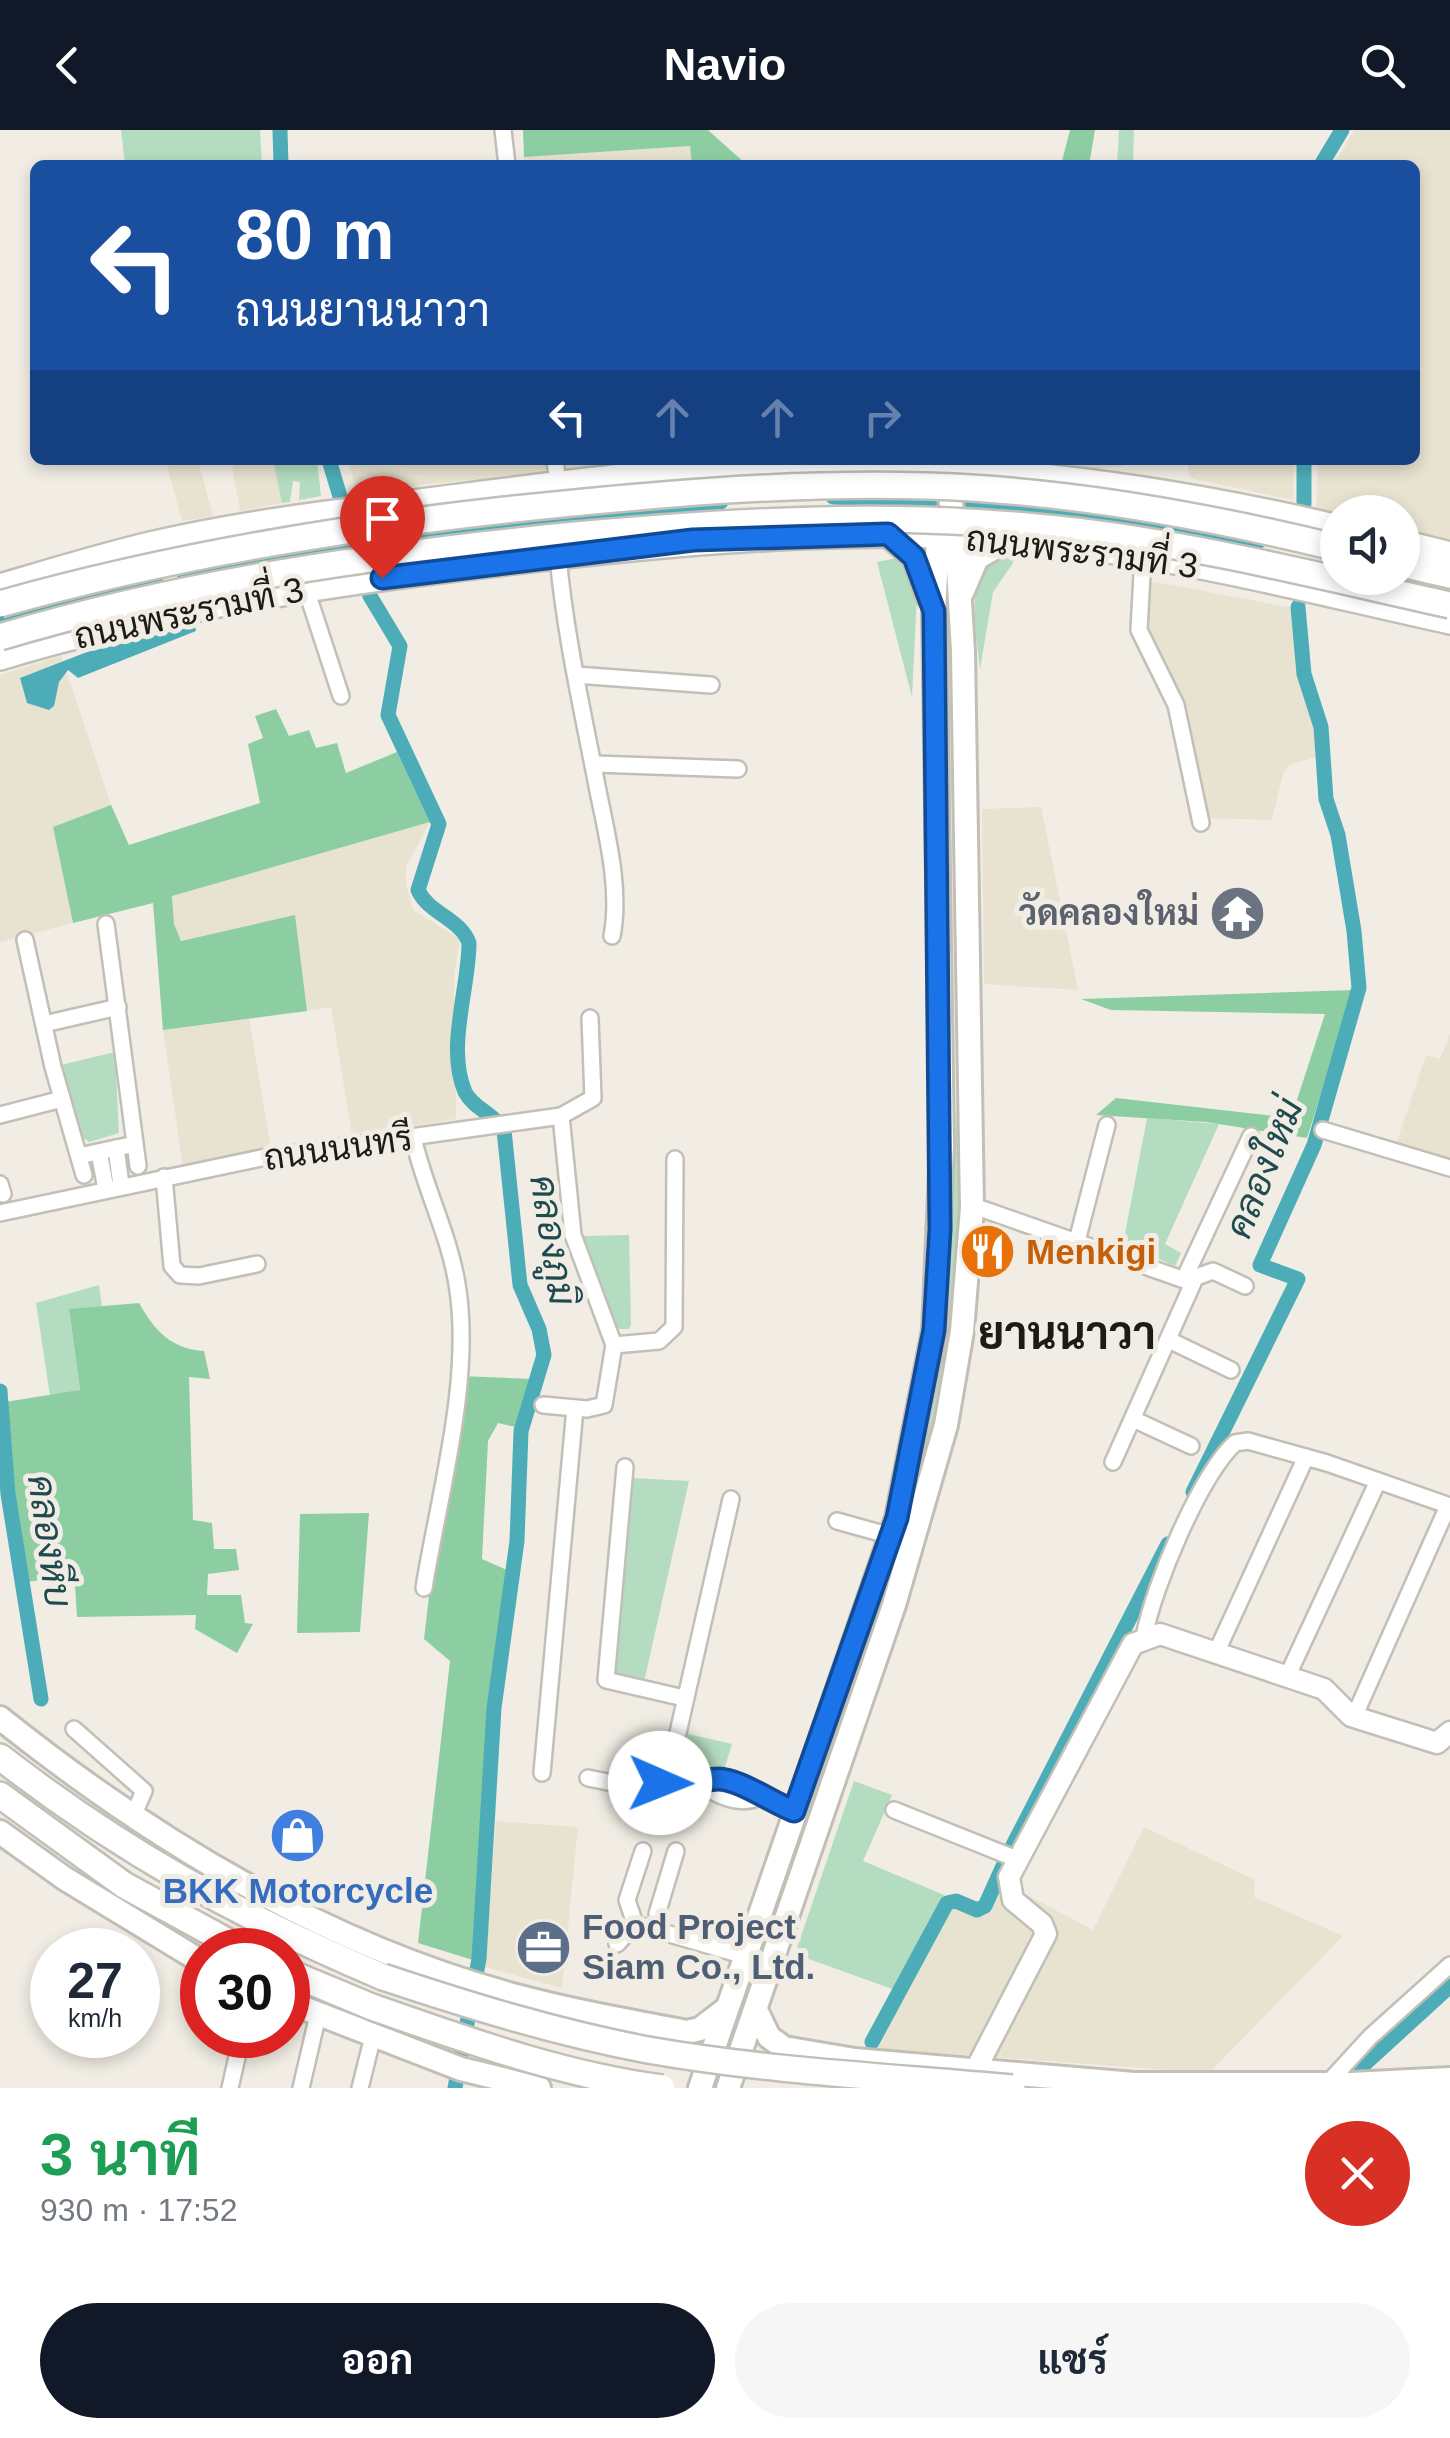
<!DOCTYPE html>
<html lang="th">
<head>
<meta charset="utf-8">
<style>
  body { margin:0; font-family:Arial,Sarabun,sans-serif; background:#f6f6f7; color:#1f2937; height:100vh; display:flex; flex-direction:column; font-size:38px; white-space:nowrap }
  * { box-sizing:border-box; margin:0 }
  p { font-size:32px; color:#747a83 }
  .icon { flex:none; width:55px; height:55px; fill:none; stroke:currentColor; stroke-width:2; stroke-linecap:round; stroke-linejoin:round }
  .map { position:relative; height:1958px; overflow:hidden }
  .sheet { display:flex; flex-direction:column; background:#fff; flex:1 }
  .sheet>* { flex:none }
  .guide { position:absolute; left:30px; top:30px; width:1390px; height:305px; border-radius:15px; box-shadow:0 5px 15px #0003; background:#1a4fa0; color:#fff; overflow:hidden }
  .fabs { position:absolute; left:1320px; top:365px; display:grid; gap:20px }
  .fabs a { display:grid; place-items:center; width:100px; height:100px; border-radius:50%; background:#fff; box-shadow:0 5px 15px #0003; font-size:50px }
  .speed { position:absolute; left:30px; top:1798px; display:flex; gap:20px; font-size:50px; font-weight:700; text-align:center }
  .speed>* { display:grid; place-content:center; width:130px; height:130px; border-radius:50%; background:#fff; box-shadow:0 5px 15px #0003; line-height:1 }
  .speed small { font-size:25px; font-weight:400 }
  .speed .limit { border:15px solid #d22; background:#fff; color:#111 }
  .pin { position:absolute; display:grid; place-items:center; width:85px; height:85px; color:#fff; margin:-102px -42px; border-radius:50% 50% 50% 0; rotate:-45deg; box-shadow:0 0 10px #0007 }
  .pin .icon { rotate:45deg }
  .me { position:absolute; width:110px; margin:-55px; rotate:91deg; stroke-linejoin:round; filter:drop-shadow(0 0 8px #0008) }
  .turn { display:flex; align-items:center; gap:35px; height:210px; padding:0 40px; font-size:45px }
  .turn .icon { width:130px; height:130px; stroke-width:2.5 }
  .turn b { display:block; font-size:70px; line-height:85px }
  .lanes { display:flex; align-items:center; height:95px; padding:0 40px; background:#0003; justify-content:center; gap:50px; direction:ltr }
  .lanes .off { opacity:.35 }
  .round { display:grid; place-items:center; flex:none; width:105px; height:105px; border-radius:52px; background:#f6f6f7 }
  .headline { display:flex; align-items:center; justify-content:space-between; height:170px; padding:0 40px }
  h1 { font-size:60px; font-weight:700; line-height:75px; color:#1e9e55 }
  .action { display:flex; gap:20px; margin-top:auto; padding:20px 40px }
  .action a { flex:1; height:115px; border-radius:60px; background:#111827; color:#fff; font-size:40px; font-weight:700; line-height:115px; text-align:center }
  .action a+a { background:#f6f6f7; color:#1f2937 }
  header { display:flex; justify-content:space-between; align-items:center; height:130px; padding:0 40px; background:#111827; color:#fff; font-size:45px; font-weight:700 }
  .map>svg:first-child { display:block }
  .built { fill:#e8e2d1 }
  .green { fill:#b4dcc0 }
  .forest { fill:#8ccea2 }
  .water { fill:#4cadb8 }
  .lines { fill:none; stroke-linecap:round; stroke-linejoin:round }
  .canal { stroke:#4cadb8; stroke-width:15 }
  .minor-casing { stroke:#c2bfb6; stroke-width:20 }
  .tertiary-casing { stroke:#c2bfb6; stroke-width:25 }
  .secondary-casing { stroke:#c2bfb6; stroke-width:28 }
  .primary-casing { stroke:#c2bfb6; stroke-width:30 }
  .minor { stroke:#fff; stroke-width:15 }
  .tertiary { stroke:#fff; stroke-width:20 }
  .secondary { stroke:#fff; stroke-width:22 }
  .primary { stroke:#fff; stroke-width:25 }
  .primary-bridge-casing { stroke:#c2bfb6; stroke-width:30; stroke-linecap:butt }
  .primary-bridge { stroke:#fff; stroke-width:25 }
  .route-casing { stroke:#114b97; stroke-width:25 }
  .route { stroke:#1a73e8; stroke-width:18 }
  .labels { text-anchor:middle; stroke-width:10; stroke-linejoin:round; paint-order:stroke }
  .street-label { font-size:35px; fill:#1d1b18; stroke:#f1ede4 }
  .worship-label { font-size:35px; font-weight:bold; fill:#5b616d; stroke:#f1ede4; text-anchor:end }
  .food-label { font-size:35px; font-weight:bold; fill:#c56008; stroke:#f1ede4; text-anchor:start }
  .shop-label { font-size:35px; font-weight:bold; fill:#366cbe; stroke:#f1ede4 }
  .service-label { font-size:35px; font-weight:bold; fill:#4e5e75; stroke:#f1ede4; text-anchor:start }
  .water-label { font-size:38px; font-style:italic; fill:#1f4b50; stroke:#f1ede4 }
  .district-label { font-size:45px; font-weight:bold; fill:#1d1b18; stroke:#f1ede4 }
</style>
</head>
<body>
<header><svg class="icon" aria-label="back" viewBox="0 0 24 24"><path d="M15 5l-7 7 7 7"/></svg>Navio<svg class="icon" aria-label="search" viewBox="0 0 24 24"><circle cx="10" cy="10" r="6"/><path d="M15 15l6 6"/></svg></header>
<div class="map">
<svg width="1450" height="1958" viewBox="0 0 1450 1958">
  <rect width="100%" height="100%" fill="#f1ede4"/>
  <g class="built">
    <path d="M 1354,0 L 1450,0 L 1450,415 L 1403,404 L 1402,382 L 1338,382 L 1337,388 L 1316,383 L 1318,330 L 1415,330 L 1415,35 L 1334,35 Z"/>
    <path d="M 690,16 L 692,35 L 525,35 L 524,27 Z"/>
    <path d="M 188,330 L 198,330 L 213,386 L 182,391 L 167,336 Z"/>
    <path d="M 231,330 L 273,330 L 282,373 L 240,381 Z"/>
    <path d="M 348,330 L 655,330 L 357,362 Z"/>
    <path d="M 1038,330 L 1125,330 L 1124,336 L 1082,340 Z"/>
    <path d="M 1187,330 L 1294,330 L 1293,370 L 1190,348 Z"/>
    <path d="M 1145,450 L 1293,478 L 1301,550 L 1316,588 L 1320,626 L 1290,635 L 1283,644 L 1272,690 L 1208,688 L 1180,566 L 1145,502 Z"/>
    <path d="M 61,526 L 111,675 L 53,698 L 73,793 L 0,812 L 0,545 Z"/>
    <path d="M 1041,677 L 1078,860 L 984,854 L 982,679 Z"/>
    <path d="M 430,692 L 406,737 L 406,755 L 413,780 L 460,809 L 454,846 L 456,989 L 352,1005 L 331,877 L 307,881 L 295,786 L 181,811 L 174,794 L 172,766 Z"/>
    <path d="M 249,889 L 271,1018 L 183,1037 L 163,900 Z"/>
    <path d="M 1450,904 L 1450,1033 L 1395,1017 L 1426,925 L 1440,929 Z"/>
    <path d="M 496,1691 L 578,1697 L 562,1858 L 485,1837 Z"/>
    <path d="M 1144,1697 L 1255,1750 L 1254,1767 L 1343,1806 L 1209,1943 L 871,1918 L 947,1776 L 956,1774 L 982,1786 L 1001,1751 L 1093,1800 Z"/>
  </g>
  <g class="green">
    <path d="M 121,0 L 260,0 L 262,35 L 125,35 Z"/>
    <path d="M 1119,0 L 1134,0 L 1133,35 L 1117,35 Z"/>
    <path d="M 273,330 L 317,330 L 321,366 L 299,370 L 300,352 L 293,351 L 290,372 L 282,373 Z"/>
    <path d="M 1014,422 L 1013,433 L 993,462 L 980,539 C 976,493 963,458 998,423 Z"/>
    <path d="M 902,427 L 917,464 L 912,567 L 877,432 Z"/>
    <path d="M 945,468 L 949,469 L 952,813 L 946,811 Z"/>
    <path d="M 115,922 L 119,1003 L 89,1012 L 82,1007 L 61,935 Z"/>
    <path d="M 959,934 L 960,1111 L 955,1195 L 942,1270 L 911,1394 L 719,1958 L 709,1958 L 912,1364 L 932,1284 L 947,1194 Z"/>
    <path d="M 1147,988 L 1219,994 L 1165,1114 L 1181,1123 L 1175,1136 L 1123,1114 Z"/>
    <path d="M 629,1105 L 631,1194 L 629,1199 L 615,1199 L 580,1112 L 583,1106 Z"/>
    <path d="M 99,1155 L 102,1177 L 69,1180 L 80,1261 L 50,1266 L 36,1173 Z"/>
    <path d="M 631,1348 L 689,1351 L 644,1552 L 615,1546 Z"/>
    <path d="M 688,1604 L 732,1614 L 723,1643 L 698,1643 L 685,1636 Z"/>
    <path d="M 854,1651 L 892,1665 L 863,1731 L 944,1765 L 895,1860 L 795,1824 Z"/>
  </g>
  <g class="forest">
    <path d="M 523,0 L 708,0 L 747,35 L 692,35 L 690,16 L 524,27 Z"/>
    <path d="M 1070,0 L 1095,0 L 1089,35 L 1061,35 Z"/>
    <path d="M 276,579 L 289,606 L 309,600 L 316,618 L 337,613 L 346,643 L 397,622 L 430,692 L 172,766 L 174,794 L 181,811 L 295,785 L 307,881 L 163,900 L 153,773 L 73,793 L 53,697 L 111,675 L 129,715 L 260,673 L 248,614 L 263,608 L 255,586 Z"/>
    <path d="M 1354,860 L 1307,1008 L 1206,992 L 1096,985 L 1116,968 L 1291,988 L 1325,884 L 1111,880 L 1081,869 Z"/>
    <path d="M 139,1173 C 155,1201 171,1219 204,1221 L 210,1249 L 189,1247 L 193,1390 L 212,1393 L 214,1419 L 236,1419 L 239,1440 L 208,1444 L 207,1465 L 241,1465 L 245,1493 L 253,1494 L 237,1523 L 195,1499 L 196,1485 L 77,1487 L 74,1440 L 54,1439 L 55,1448 L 27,1452 L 12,1367 L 5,1272 L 80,1260 L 69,1179 Z"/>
    <path d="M 459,1246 L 533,1249 L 516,1297 L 498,1293 L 488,1311 L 482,1429 L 507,1440 L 488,1576 L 473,1830 L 418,1813 L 450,1531 L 424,1509 L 440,1373 L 448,1374 L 454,1340 L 449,1333 Z"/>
    <path d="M 369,1383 L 360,1502 L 297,1503 L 300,1384 Z"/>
  </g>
  <path class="water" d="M 195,496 L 196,501 L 78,548 L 68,540 L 59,552 L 54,576 L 49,580 L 27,573 L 20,548 L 87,522 Z"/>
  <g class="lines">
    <g class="canal">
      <path d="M 280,0 L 281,35"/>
      <path d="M 1321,35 L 1342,0"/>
      <path d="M 329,330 L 370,466 L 400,516 L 388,585 L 439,694 L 418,760 C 428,783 461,789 469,813 C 469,858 446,918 465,962 C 473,978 494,984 504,1000 L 520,1155 L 539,1199 L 544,1225 L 521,1301 L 517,1411 L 494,1578 L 479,1829 L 455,1958"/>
      <path d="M 833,367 L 1080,383 L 1258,412"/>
      <path d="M 1304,374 L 1304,330"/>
      <path d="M 183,442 L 506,393 L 721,372"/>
      <path d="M 0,487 L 156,448"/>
      <path d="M 0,1261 L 8,1364 L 41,1569"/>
      <path d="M 1193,1362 L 1298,1149 L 1260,1135 L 1314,1015 L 1359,858 L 1354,801 L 1338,705 L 1326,669 L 1321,597 L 1304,544 L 1298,477"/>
      <path d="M 1011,1719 L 1168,1414"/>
      <path d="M 872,1912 L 947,1773 L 956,1771 L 977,1780 L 985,1776 L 1003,1736"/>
      <path d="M 1356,1942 L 1450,1856"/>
    </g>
    <defs>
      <g id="minor">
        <path d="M 503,0 L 507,35"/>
        <path d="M 555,330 L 558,355"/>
        <path d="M 558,426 C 565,505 583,583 598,661 C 607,705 621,760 612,806"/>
        <path d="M 1143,426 L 1139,500 L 1176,575 L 1201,693"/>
        <path d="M 306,459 L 341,566"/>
        <path d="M 576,545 L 711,555"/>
        <path d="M 595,634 L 738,639"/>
        <path d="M 106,794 L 138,1036"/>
        <path d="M 25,810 L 53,937 L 84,1045"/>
        <path d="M 44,894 L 118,877"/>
        <path d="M 0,985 L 62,969"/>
        <path d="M 1323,1000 L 1450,1038"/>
        <path d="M 413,1007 C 424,1057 449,1104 457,1154 C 473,1249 439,1364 424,1458"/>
        <path d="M 116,1018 L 121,1055"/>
        <path d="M 99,1022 L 106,1059"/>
        <path d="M 79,1026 L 135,1014"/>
        <path d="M 164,1047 L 172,1136 L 180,1145 L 199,1146 L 257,1134"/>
        <path d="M 0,1054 L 3,1064"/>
        <path d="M 971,1075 L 1193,1153 L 1113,1332"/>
        <path d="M 0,1083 L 261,1028 L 561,986 L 593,968 L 590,888"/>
        <path d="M 1077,1111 L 1107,995"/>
        <path d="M 1185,1147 L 1251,1006"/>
        <path d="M 1191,1149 L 1213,1141 L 1245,1156"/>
        <path d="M 1169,1210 L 1231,1240"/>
        <path d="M 614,1215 L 659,1211 L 674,1197 L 675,1029"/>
        <path d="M 543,1275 L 587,1279 L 604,1275 L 614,1215 L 573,1105 L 561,986"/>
        <path d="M 1133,1289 L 1191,1316"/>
        <path d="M 625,1337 L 606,1550 L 684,1568"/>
        <path d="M 837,1391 L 891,1406"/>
        <path d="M 1144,1507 C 1153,1458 1199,1347 1235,1313 L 1248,1311 L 1327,1333 L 1450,1376"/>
        <path d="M 1216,1523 L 1306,1327"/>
        <path d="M 1287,1547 L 1378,1351"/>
        <path d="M 1354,1587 L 1448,1376"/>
        <path d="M 74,1599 L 144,1661 L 133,1686"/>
        <circle cx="673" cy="1651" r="13"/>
        <path d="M 670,1638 L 731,1369"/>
        <path d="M 542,1643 L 575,1278"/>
        <path d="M 588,1648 L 642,1659 L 661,1657"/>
        <path d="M 686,1653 C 698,1654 707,1649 718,1649 C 739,1649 771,1673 794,1681"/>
        <path d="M 703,1654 C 718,1667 739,1675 758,1668"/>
        <path d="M 894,1680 L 1019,1730"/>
        <path d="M 657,1784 L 676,1721"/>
        <path d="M 635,1794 L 627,1770 L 643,1721"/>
        <path d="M 617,1814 L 635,1794 L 745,1826"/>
        <path d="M 1327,1954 L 1370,1907 L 1450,1835"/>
        <path d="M 230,1958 L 242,1905"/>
        <path d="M 301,1958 L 318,1885"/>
        <path d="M 360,1958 L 373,1906"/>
      </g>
      <path id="tertiary" d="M 976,1939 L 1046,1804 L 1042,1794 L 1013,1770 L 1009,1747 L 1133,1514 L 1160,1504 L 1324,1559 L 1351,1586 L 1437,1613 L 1450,1602"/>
      <g id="secondary">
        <path d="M 887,404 L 914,427 L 929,468"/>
        <path d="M 962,463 L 977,428 L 1010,409"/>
        <path d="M 0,1588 C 150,1708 323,1813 509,1864 C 568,1880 628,1891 687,1902 L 700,1899 L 726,1879"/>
        <path d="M 0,1702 L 64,1748 L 202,1832"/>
        <path d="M 288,1872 L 461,1939 L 539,1958"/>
        <path d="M 756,1880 L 769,1907 L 784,1918 L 855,1930 L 1134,1954 L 1351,1954 L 1450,1949"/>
        <path d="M 700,1958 L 897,1388 L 934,1200 L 942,1016 L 934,481 L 939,389"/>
        <path d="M 728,1958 L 894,1475 L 946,1295 L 962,1201 L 972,1078 L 963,521 L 956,406 L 946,340"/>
      </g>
      <g id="primary">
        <path d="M 1402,413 L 1450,425"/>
        <path d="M 1402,434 L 1450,445"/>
        <path d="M 0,457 C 48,443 97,428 146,416 C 250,391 360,380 467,366 C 562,354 657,341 753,337 C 948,329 1148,353 1338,398"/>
        <path d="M 0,527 C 165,477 335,452 505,432 C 673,412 842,396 1011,409 C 1160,420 1305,459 1450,491"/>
        <path d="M 0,1627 C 124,1723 239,1786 383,1847"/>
        <path d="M 0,1665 L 124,1755 L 243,1820"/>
        <path d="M 288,1842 L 372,1877"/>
      </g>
    </defs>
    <use href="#minor" class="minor-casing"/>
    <use href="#tertiary" class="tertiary-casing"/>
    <use href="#secondary" class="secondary-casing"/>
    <use href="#primary" class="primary-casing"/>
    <use href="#minor" class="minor"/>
    <use href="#tertiary" class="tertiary"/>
    <use href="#secondary" class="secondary"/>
    <use href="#primary" class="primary"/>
    <defs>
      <g id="primary-bridge">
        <path d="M 0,474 C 166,427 334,399 505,380 C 645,365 785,352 927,356 C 1064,360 1204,385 1338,418"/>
        <path d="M 0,507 C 183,452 375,425 565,406 C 728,391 894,381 1057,399 C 1190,413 1319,446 1450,475"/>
        <path d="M 383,1847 C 470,1876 558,1903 648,1920 C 768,1941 891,1947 1012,1958"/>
        <path d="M 372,1877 C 467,1910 562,1945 662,1958"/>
      </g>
    </defs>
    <use href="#primary-bridge" class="primary-bridge-casing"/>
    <use href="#primary-bridge" class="primary-bridge"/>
  </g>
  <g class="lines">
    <defs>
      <path id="route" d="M 382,448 L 693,410 L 888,404 L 914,427 L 934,481 L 940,1099 L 934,1200 L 897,1388 L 794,1681 C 771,1672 739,1649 718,1649 C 707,1649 698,1654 686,1653 L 682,1641 L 675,1638 L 663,1642 L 660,1653"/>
    </defs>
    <use href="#route" class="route-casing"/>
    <use href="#route" class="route"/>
  </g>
  <defs>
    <symbol id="temple-disc" viewBox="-11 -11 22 22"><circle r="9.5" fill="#6b7280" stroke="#f1ede4"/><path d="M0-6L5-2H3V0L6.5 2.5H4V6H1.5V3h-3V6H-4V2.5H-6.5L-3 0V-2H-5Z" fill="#fff"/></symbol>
    <symbol id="restaurant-disc" viewBox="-11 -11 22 22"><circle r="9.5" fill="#e8710a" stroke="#f1ede4"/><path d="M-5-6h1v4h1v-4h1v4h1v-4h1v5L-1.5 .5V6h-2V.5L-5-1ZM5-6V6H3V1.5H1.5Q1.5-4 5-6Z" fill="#fff"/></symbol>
    <symbol id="shop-disc" viewBox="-11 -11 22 22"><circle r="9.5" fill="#3f7fe0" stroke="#f1ede4"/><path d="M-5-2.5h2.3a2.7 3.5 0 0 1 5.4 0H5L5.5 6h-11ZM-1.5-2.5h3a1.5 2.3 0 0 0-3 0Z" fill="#fff"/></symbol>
    <symbol id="office-disc" viewBox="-11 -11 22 22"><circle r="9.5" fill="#5c6f8a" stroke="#f1ede4"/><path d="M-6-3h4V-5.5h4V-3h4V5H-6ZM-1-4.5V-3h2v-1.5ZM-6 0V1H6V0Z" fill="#fff"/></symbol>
  </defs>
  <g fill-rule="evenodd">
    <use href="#temple-disc" x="1206" y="752" width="63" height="63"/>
    <use href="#restaurant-disc" x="956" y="1090" width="63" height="63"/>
    <use href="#shop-disc" x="266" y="1674" width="63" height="63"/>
    <use href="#office-disc" x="512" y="1786" width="63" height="63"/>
  </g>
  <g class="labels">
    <g class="street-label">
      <text transform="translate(1082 422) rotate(7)" y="12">ถนนพระรามที่ 3</text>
      <text transform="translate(189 483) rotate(-12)" y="12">ถนนพระรามที่ 3</text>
      <text transform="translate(338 1018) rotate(-8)" y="12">ถนนนนทรี</text>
    </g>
    <g class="worship-label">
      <text x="1199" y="795">วัดคลองใหม่</text>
    </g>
    <g class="food-label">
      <text x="1026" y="1134">Menkigi</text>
    </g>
    <g class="shop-label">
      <text x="298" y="1773">BKK Motorcycle</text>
    </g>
    <g class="service-label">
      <text x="582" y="1809">Food Project<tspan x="582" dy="40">Siam Co., Ltd.</tspan></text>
    </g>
    <g class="water-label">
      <text transform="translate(1264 1038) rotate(-68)" y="13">คลองใหม่</text>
      <text transform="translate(553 1110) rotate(81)" y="13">คลองภูมิ</text>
      <text transform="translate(50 1411) rotate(82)" y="13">คลองหีบ</text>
    </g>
    <g class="district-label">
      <text x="1067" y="1219">ยานนาวา</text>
    </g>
  </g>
</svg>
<div class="fabs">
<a><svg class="icon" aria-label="sound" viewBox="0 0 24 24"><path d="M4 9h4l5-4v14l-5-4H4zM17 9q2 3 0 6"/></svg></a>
</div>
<div class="speed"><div>27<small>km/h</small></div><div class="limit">30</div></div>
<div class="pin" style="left:382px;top:448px;background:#d93025"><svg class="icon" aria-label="arrive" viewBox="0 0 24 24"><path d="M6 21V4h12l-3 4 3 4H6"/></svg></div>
<svg class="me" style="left:660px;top:1653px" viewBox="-20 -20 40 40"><circle r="19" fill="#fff"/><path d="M0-13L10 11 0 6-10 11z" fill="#1a73e8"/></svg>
<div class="guide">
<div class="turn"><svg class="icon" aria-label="left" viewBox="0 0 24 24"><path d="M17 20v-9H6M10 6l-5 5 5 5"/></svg><div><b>80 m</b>ถนนยานนาวา</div></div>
<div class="lanes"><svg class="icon" aria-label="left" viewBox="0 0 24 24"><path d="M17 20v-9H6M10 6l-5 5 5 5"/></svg><svg class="icon off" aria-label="ahead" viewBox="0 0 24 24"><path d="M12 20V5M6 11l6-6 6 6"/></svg><svg class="icon off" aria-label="ahead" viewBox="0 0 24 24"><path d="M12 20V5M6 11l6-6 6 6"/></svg><svg class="icon off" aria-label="right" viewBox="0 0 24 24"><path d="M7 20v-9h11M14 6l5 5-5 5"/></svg></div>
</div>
</div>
<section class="sheet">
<div class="headline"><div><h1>3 นาที</h1><p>930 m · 17:52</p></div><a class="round" style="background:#d93025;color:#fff"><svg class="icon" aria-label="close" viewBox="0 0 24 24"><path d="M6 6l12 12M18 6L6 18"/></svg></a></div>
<div class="action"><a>ออก</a><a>แชร์</a></div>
</section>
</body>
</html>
